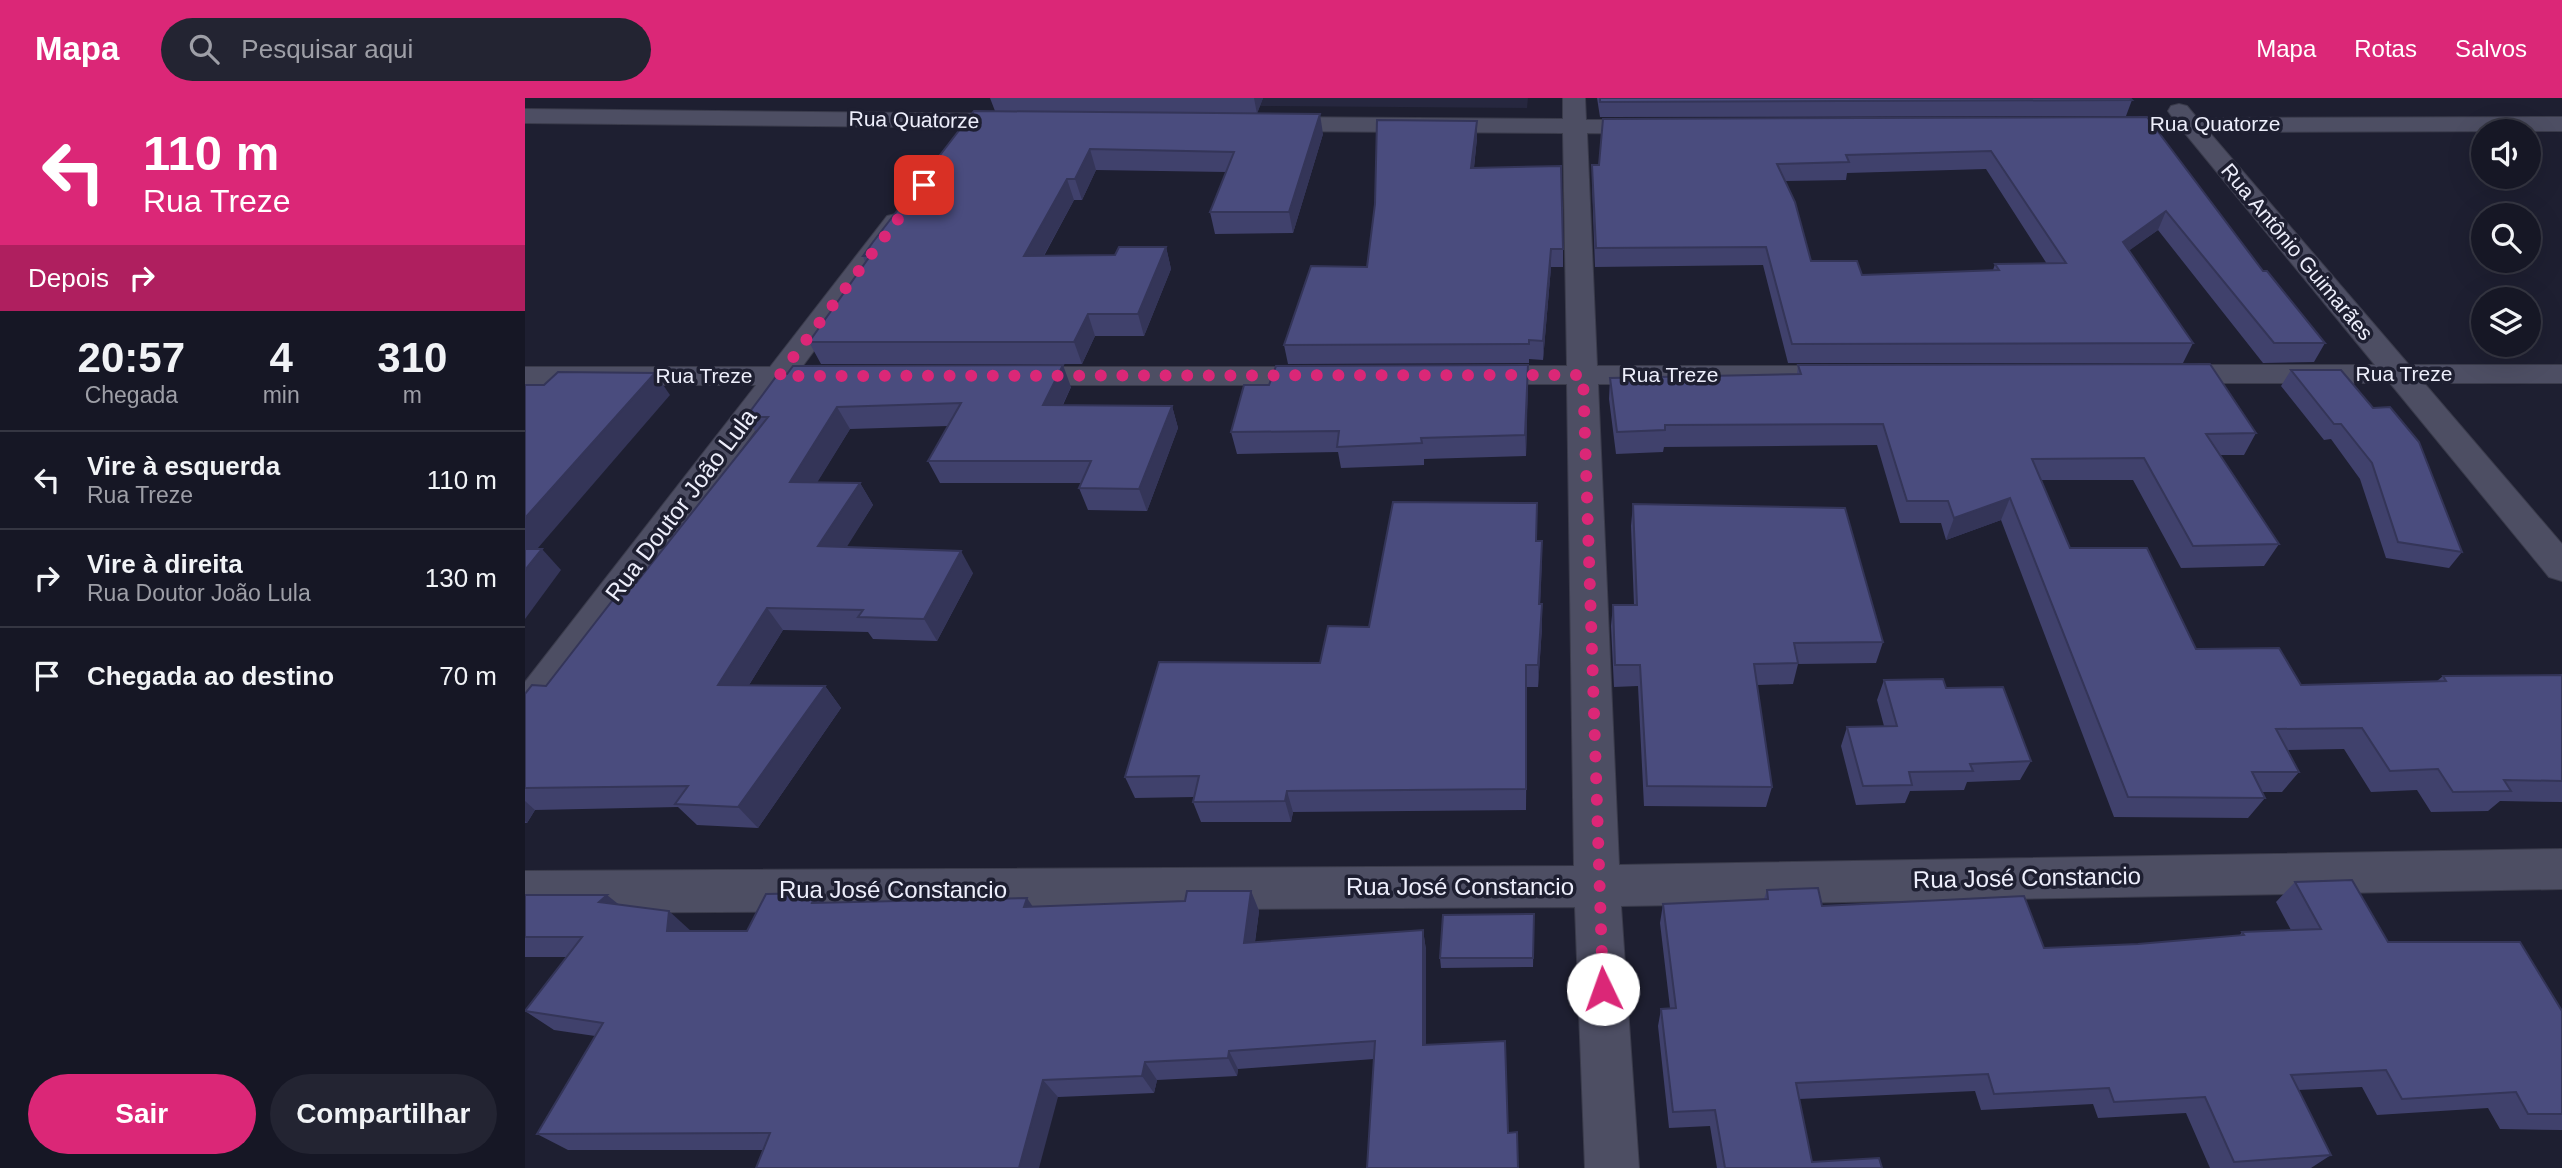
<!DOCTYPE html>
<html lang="pt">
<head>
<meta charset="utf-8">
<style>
  body { margin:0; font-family:Arial,sans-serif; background:#232432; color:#f1f3f6; height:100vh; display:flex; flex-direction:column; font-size:26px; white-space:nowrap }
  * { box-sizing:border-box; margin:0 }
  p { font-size:23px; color:#9e9fa7 }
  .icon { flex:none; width:38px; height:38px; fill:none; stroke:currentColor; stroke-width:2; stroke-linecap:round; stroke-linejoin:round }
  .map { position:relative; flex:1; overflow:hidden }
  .side { display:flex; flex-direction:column; background:#161725; width:525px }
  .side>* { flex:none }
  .hud { background:#db2777; color:#fff; overflow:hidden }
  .buttons { position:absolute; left:1946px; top:21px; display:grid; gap:14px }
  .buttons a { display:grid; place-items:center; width:70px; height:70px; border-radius:50%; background:#161725; box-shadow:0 7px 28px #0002,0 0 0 2px #353642; font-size:35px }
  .pin { position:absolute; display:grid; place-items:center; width:60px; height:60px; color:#fff; margin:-30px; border-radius:14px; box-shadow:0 4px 10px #0006 }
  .me { position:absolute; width:77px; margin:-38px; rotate:357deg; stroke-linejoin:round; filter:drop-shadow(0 0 5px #0008) }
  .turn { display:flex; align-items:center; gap:24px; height:147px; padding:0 28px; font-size:32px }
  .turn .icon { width:91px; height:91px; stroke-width:2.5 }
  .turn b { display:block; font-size:49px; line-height:60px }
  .then { display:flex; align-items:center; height:66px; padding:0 28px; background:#0003; gap:14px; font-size:26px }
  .eta { display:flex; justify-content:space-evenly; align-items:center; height:119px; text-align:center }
  .eta b { font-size:42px; font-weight:700; line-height:49px }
  .button { display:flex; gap:14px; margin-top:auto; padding:14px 28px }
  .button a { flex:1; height:80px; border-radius:42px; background:#db2777; color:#fff; font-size:28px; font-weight:700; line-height:80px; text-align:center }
  .button a+a { background:#232432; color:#f1f3f6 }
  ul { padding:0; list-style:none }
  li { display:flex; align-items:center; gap:21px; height:98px; padding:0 28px; border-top:2px solid #353642 }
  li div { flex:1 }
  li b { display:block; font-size:26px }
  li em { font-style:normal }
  header { display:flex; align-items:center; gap:42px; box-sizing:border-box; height:98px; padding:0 35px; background:#db2777; color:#fff }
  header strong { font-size:33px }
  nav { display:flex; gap:38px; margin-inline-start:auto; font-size:24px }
  .search { width:490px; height:63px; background:#232432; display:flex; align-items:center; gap:18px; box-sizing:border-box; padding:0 24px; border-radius:38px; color:#9e9fa7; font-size:26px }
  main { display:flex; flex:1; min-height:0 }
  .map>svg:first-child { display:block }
  .built { fill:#26273f }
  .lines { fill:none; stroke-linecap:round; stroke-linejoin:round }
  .minor-casing { stroke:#3a3b4b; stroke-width:2 }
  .minor { fill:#4d4e63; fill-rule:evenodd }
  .wall { fill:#40416c; fill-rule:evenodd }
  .shaded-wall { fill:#343558 }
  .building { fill:#4a4c7e; stroke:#343558; stroke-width:2; fill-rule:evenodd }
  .route { stroke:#db2777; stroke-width:12; stroke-dasharray:0 21.6 }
  .labels { text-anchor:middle; stroke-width:7; stroke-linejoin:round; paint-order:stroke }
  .far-street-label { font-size:21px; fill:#edeefb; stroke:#1e1f31 }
  .street-label { font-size:24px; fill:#edeefb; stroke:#1e1f31 }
</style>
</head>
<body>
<header>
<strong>Mapa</strong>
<div class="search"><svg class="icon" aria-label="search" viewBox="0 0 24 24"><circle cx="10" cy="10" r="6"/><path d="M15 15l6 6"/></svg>Pesquisar aqui</div>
<nav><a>Mapa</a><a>Rotas</a><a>Salvos</a></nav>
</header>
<main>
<section class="side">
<div class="hud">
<div class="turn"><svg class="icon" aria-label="left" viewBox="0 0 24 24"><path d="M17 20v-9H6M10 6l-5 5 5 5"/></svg><div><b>110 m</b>Rua Treze</div></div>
<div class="then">Depois<svg class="icon" aria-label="right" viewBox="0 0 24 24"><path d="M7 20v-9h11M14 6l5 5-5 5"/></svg></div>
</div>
<div class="eta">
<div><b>20:57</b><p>Chegada</p></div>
<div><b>4</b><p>min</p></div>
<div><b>310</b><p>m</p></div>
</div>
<ul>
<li><svg class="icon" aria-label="left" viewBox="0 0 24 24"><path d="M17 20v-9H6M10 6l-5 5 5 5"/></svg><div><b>Vire à esquerda</b><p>Rua Treze</p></div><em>110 m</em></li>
<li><svg class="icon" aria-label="right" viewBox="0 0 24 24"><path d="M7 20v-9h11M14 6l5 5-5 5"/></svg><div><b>Vire à direita</b><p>Rua Doutor João Lula</p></div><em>130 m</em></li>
<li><svg class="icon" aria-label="arrive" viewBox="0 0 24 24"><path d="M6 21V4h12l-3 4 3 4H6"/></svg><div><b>Chegada ao destino</b></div><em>70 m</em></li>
</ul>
<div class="button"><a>Sair</a><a>Compartilhar</a></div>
</section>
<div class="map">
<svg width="2037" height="1070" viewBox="0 0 2037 1070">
  <rect width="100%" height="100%" fill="#1e1f31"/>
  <path class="built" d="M 734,0 L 1003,0 L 1002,10 L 731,8 Z"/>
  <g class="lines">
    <defs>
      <g id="minor">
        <path d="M 1038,0 L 1060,0 L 1061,22 L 1128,22 L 1136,24 L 1140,29 L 1136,34 L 1128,36 L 1062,35 L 1072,268 L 1279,268 L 1290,270 L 1294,277 L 1290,284 L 1279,286 L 1073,286 L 1094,767 L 2037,751 L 2037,791 L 1096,808 L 1114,1070 L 1060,1070 L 1050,809 L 0,815 L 0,773 L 1049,768 L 1042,286 L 951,286 L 940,284 L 936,277 L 940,270 L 951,268 L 1042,268 L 1038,35 L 744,33 L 736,31 L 732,26 L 736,21 L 744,19 L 1038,21 Z"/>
        <path d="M 1654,6 L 1662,8 L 1672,20 L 2037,19 L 2037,33 L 1684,34 L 1884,267 L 2037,267 L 2037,285 L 1899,285 L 2037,446 L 2037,483 L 2024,479 L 1865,285 L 1640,285 L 1629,283 L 1625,276 L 1629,269 L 1640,267 L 1850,267 L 1659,34 L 1574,34 L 1566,32 L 1562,27 L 1566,22 L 1574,20 L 1648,20 L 1643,13 L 1646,8 Z"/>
        <path d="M 0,11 L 495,16 L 503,18 L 506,23 L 503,28 L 495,30 L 0,25 Z"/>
        <path d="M 371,116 L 380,118 L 384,124 L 277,269 L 313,271 L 317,278 L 313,285 L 264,287 L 14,625 L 0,630 L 0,584 L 231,287 L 0,287 L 0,269 L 245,269 L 362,118 Z"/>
        <path d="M 489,269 L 799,269 L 810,271 L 814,278 L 810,285 L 799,287 L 489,287 L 478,285 L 474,278 L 478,271 Z"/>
      </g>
    </defs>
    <use href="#minor" class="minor-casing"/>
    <use href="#minor" class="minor"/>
  </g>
  <g class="wall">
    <path d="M 465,0 L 738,0 L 732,15 L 798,36 L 768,135 L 690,136 L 685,114 L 701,74 L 571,72 L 557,102 L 549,102 L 519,158 L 590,157 L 641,149 L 646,171 L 619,238 L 570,238 L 557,266 L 296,266 L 284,244 L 340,164 L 338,158 L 470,13 Z"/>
    <path d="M 1072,0 L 1605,0 L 1607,2 L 1601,18 L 1075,19 Z"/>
    <path d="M 1622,19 L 1738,173 L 1800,245 L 1789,264 L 1738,265 L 1633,132 L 1604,152 L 1668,245 L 1658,265 L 1263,265 L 1238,167 L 1070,169 L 1067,85 L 1067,67 ZM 1461,71 L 1522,166 L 1470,166 L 1468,172 L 1337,177 L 1286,163 L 1260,83 L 1321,82 L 1322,75 Z"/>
    <path d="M 952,40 L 949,70 L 1038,151 L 1038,169 L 1026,169 L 1018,262 L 1004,261 L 1004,265 L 763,266 L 759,247 L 842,169 L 850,106 Z"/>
    <path d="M 1003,267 L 1001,358 L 899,361 L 899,367 L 816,370 L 813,354 L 712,356 L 706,334 L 744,287 Z"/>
    <path d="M 1273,267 L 1731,335 L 1719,357 L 1695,357 L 1754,446 L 1739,468 L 1656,470 L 1608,382 L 1516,382 L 1545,450 L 1671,551 L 1776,587 L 1912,583 L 1918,578 L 2037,577 L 2037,704 L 1975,703 L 1963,713 L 1906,714 L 1892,692 L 1846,694 L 1819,651 L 1763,652 L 1774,674 L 1757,694 L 1737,694 L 1740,700 L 1723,720 L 1589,719 L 1476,422 L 1421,442 L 1416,425 L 1375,425 L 1352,347 L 1139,349 L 1138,354 L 1091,356 L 1084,301 L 1085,280 L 1272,276 Z"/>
    <path d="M 1766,272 L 1937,454 L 1924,470 L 1861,460 L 1835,381 L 1806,341 L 1799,342 L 1756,288 Z"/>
    <path d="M 253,276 L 546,289 L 538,307 L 647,308 L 653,330 L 622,413 L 563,412 L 554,390 L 556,385 L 415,385 L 403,363 L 423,328 L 325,331 L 292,384 L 335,385 L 348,407 L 321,449 L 448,475 L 412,543 L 348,541 L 343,534 L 258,532 L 224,587 L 300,588 L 316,610 L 233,730 L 172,727 L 153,709 L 10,712 L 2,725 L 0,725 L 0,596 L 21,588 L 111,485 L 231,334 L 221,319 Z"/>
    <path d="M 1108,406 L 1358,544 L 1351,565 L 1273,566 L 1268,586 L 1232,587 L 1247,689 L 1241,709 L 1119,708 L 1113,588 L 1089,589 L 1086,528 L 1088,507 L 1109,507 L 1106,428 Z"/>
    <path d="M 1012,443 L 1017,443 L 1015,506 L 1017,506 L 1017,529 L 1013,589 L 1002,589 L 1001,712 L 768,714 L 766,724 L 676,724 L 668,704 L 669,699 L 610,700 L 600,679 L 795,565 L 844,529 Z"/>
    <path d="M 1359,582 L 1421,590 L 1506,663 L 1495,682 L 1442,684 L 1439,692 L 1385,693 L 1380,705 L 1331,707 L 1316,648 L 1322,629 L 1359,628 L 1352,602 Z"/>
    <path d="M 1770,784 L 1863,844 L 2037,913 L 2037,1032 L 1975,1031 L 1963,1010 L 1852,1017 L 1837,989 L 1773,992 L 1806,1057 L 1786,1070 L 1685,1070 L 1661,1015 L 1573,1020 L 1568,1006 L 1456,1012 L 1450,993 L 1274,1001 L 1287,1064 L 1357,1070 L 1192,1070 L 1185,1028 L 1144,1030 L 1133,928 L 1136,911 L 1145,910 L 1135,825 L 1138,806 L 1239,801 L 1242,792 L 1297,808 L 1519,850 L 1613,846 L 1714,838 L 1717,834 L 1766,832 L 1751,804 Z"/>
    <path d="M 726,793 L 734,813 L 730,844 L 898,832 L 901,852 L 901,947 L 984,1035 L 993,1070 L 849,961 L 713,971 L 712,978 L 632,982 L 629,995 L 533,999 L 238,1052 L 43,1052 L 12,1036 L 70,938 L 29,932 L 0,913 L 42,859 L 0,859 L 0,797 L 94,807 L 166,833 L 222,833 L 300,805 L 507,809 L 660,803 Z"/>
    <path d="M 1009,816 L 1008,869 L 916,870 L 915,860 Z"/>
  </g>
  <g class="shaded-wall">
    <path d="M 729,0 L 738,0 L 732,16 Z"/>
    <path d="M 795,16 L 798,36 L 768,135 L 764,114 Z"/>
    <path d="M 952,23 L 952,40 L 947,87 L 946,70 Z"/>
    <path d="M 565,51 L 571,72 L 557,102 L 550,81 Z"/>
    <path d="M 542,81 L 549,102 L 507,179 L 499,158 Z"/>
    <path d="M 1641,113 L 1633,132 L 1591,162 L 1598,144 Z"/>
    <path d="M 641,149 L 646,171 L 619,238 L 613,216 Z"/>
    <path d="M 1026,151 L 1026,169 L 1018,262 L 1018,243 Z"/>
    <path d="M 563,216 L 570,238 L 557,266 L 549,244 Z"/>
    <path d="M 538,267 L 546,289 L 527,329 L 518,307 Z"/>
    <path d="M 1003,267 L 1003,289 L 1001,358 L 1000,337 Z"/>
    <path d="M 130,275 L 145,297 L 0,465 L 0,420 Z"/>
    <path d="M 647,308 L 653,330 L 622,413 L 614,391 Z"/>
    <path d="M 312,309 L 325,331 L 279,406 L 265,384 Z"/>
    <path d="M 335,385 L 348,407 L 308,471 L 293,448 Z"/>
    <path d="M 1485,400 L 1476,422 L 1421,442 L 1429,420 Z"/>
    <path d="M 1017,443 L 1017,466 L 1014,529 L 1014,506 Z"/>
    <path d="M 17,451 L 36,472 L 0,521 L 0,472 Z"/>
    <path d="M 436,453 L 448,475 L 412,543 L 399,521 Z"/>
    <path d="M 1017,506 L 1017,529 L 1013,589 L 1013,567 Z"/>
    <path d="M 242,510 L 258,532 L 211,608 L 193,587 Z"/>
    <path d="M 300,588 L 316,610 L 233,730 L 213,709 Z"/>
    <path d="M 762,693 L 768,714 L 766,724 L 760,703 Z"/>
    <path d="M 0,703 L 10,712 L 2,725 L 0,723 Z"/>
    <path d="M 726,793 L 734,813 L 727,865 L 719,845 Z"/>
    <path d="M 291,795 L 311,816 L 287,805 Z"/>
    <path d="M 82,797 L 107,817 L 74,804 Z"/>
    <path d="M 502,800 L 516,821 L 499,809 Z"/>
    <path d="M 144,813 L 167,834 L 142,833 Z"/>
    <path d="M 898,832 L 901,852 L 901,965 L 898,947 Z"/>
    <path d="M 704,953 L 713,971 L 712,978 L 703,960 Z"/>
    <path d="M 620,964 L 632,982 L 629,995 L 617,978 Z"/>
    <path d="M 518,982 L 533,999 L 514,1070 L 494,1070 Z"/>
  </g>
  <g class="building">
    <path d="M 1075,0 L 1605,0 L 1607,2 L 1075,4 Z"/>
    <path d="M 449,13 L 795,16 L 764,114 L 685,114 L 709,54 L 565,51 L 550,81 L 542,81 L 499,158 L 590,157 L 594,149 L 641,149 L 613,216 L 563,216 L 549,244 L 284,244 L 345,158 L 338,158 L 348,144 Z"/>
    <path d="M 1622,19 L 1738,173 L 1742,173 L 1800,245 L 1749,245 L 1641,113 L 1598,144 L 1668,245 L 1267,246 L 1241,149 L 1071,150 L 1067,67 L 1074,67 L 1078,21 ZM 1466,53 L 1541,165 L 1470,166 L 1474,172 L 1337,177 L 1332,163 L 1286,163 L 1270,104 L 1252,66 L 1324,64 L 1321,57 Z"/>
    <path d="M 852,22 L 952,23 L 946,70 L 1036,68 L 1038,151 L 1026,151 L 1018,243 L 1004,242 L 1004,246 L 759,247 L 786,168 L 842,169 L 850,106 Z"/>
    <path d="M 1685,266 L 1731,335 L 1681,336 L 1754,446 L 1668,448 L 1619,360 L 1507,361 L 1545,450 L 1622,450 L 1671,551 L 1754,550 L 1776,587 L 1921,583 L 1918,578 L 2037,577 L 2037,683 L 1979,682 L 1986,693 L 1928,694 L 1913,671 L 1865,673 L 1837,630 L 1751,631 L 1774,674 L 1727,674 L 1740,700 L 1603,699 L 1485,400 L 1429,420 L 1423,403 L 1382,403 L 1358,326 L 1140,327 L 1140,332 L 1092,334 L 1085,280 L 1276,276 L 1273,267 Z"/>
    <path d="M 538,267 L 518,307 L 647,308 L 614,391 L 554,390 L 566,363 L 403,363 L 436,305 L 312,309 L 265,384 L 335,385 L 293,448 L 436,453 L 399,521 L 333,519 L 338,512 L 242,510 L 193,587 L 300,588 L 213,709 L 150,706 L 163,688 L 0,690 L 0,596 L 7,587 L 21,588 L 101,485 L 111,485 L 243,319 L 221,319 L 253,276 L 262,276 L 268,268 Z"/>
    <path d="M 1003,267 L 1000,337 L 896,340 L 897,345 L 812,349 L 814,333 L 706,334 L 719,287 L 744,287 L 751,268 Z"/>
    <path d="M 1766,272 L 1816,272 L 1848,310 L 1865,309 L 1894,344 L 1937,454 L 1873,444 L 1847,365 L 1816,326 L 1809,326 Z"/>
    <path d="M 33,274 L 130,275 L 0,420 L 0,287 L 19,287 Z"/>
    <path d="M 868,404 L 1012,405 L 1011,443 L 1017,443 L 1014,506 L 1017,506 L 1013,567 L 1001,567 L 1001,691 L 762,693 L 760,703 L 668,704 L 674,678 L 600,679 L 634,564 L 795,565 L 803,528 L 844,529 Z"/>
    <path d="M 1108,406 L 1320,410 L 1358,544 L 1269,545 L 1273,565 L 1229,566 L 1247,689 L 1122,688 L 1115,567 L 1090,567 L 1088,507 L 1112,507 Z"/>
    <path d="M 0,451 L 17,451 L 0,472 Z"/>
    <path d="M 1418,581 L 1421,590 L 1478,589 L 1506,663 L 1445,666 L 1448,673 L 1384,674 L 1387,687 L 1338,688 L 1322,629 L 1372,628 L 1359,582 Z"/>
    <path d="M 1827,782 L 1863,844 L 1995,844 L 2037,913 L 2037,1016 L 2003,1016 L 1991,994 L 1877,1001 L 1861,972 L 1766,977 L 1806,1057 L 1709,1064 L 1680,999 L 1589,1004 L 1584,990 L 1469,996 L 1463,976 L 1271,985 L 1287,1064 L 1354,1060 L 1357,1070 L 1200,1070 L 1190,1012 L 1148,1014 L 1136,911 L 1151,910 L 1138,806 L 1243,801 L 1242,792 L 1293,790 L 1297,808 L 1499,798 L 1519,850 L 1613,846 L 1719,837 L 1717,834 L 1796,831 L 1770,784 Z"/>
    <path d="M 662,793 L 726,793 L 719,845 L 898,832 L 898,947 L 980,943 L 983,1035 L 992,1034 L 993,1070 L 842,1070 L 850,943 L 704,953 L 703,960 L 620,964 L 617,978 L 518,982 L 494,1070 L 231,1070 L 245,1035 L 12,1036 L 78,925 L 0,913 L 57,839 L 0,839 L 0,797 L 82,797 L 74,804 L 144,813 L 142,833 L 222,833 L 241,796 L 291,795 L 287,805 L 502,800 L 499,809 L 660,803 Z"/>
    <path d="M 1009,816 L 1008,860 L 915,860 L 918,817 Z"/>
  </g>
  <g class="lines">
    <path class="route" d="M 399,87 L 254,278 L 1058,277 L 1078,891"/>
  </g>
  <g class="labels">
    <g class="far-street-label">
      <text transform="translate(389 22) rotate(1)" y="7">Rua Quatorze</text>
      <text x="1690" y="33">Rua Quatorze</text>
      <text transform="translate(1772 154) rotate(50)" y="7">Rua Antônio Guimarães</text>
      <text x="1879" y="283">Rua Treze</text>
      <text x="1145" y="284">Rua Treze</text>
      <text x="179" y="285">Rua Treze</text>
    </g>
    <g class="street-label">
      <text transform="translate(156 407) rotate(-53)" y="8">Rua Doutor João Lula</text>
      <text transform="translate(1502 780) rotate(-1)" y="8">Rua José Constancio</text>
      <text x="935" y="797">Rua José Constancio</text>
      <text x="368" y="800">Rua José Constancio</text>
    </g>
  </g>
</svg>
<div class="buttons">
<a><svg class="icon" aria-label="sound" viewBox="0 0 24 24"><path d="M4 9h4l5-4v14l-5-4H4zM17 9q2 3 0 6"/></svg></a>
<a><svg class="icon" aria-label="search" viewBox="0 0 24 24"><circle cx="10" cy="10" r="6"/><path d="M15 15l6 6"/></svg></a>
<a><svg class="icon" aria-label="layers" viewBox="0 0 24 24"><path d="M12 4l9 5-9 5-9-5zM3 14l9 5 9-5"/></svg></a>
</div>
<div class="pin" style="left:399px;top:87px;background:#d93025"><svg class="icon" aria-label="arrive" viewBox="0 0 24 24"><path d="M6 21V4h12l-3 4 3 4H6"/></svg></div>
<svg class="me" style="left:1078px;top:891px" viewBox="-20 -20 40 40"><circle r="19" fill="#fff"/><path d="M0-13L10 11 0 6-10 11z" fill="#db2777"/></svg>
</div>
</main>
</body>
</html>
